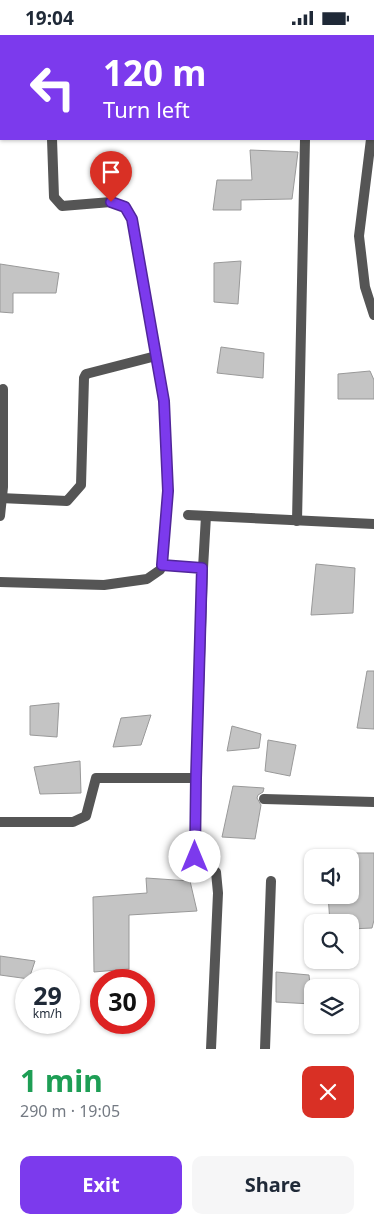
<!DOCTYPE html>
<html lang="en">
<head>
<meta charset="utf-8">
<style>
  body { margin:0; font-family:"Noto Sans",sans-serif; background:#f6f6f7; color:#1f2937; height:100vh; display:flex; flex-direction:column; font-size:19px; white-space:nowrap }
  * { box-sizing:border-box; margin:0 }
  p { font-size:16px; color:#747a83 }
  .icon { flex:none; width:28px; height:28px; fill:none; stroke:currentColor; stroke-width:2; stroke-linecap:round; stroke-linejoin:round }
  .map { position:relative; height:1014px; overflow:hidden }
  .panel { display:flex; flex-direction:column; background:#fff; flex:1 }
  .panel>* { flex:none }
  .top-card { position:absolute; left:0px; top:0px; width:375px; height:105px; box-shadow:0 1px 4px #0004; background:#7c3aed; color:#fff; overflow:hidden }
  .fabs { position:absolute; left:304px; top:814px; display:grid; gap:10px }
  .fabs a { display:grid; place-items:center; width:55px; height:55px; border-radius:10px; background:#fff; box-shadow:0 1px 4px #0004; font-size:25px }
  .speed { position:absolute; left:15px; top:934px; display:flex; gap:10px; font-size:25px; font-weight:700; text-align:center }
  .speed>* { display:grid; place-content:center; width:65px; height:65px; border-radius:50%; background:#fff; box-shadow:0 1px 4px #0004; line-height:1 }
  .speed small { font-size:12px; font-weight:400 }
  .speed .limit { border:8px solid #d22; background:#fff; color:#111 }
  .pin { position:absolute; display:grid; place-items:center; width:42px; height:42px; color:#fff; margin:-51px -21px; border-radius:50% 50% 50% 0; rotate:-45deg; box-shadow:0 0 5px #0007 }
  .pin .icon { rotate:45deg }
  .me { position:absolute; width:55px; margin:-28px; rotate:0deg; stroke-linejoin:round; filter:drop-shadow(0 0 4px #0008) }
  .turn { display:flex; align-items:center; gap:18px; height:105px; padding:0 20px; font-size:22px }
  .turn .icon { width:65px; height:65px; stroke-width:2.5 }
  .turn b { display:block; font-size:35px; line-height:42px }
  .round { display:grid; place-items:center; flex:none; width:52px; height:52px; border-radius:10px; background:#f6f6f7 }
  .overview { display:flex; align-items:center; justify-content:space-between; height:85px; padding:0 20px }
  h1 { font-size:30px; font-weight:700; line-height:38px; color:#1e9e55 }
  .action { display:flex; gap:10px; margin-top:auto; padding:10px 20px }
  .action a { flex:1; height:58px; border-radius:10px; background:#7c3aed; color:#fff; font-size:20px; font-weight:700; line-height:58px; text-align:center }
  .action a+a { background:#f6f6f7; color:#1f2937 }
  .status { display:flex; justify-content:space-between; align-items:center; height:35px; padding:0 25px; background:#fff; direction:ltr }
  .status svg { height:14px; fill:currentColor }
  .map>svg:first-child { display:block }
  .building { fill:#c4c4c4; stroke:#999 }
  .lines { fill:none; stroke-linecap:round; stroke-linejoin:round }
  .minor { stroke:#555; stroke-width:10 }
  .route-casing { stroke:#51269a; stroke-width:12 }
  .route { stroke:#7c3aed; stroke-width:9 }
</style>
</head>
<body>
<div class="status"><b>19:04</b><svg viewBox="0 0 49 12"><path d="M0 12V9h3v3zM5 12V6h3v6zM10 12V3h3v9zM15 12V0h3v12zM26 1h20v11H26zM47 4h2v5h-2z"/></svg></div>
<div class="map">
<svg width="374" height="1014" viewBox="0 0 374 1014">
  <rect width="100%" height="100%" fill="#fff"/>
  <g class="building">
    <path d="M 250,115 L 298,117 L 292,164 L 241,165 L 241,175 L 213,175 L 217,145 L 252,145 Z"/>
    <path d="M 241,226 L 238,269 L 214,267 L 214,228 Z"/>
    <path d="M 0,229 L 59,238 L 56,258 L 13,258 L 13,278 L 0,277 Z"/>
    <path d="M 221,312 L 264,318 L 263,343 L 217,338 Z"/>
    <path d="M 370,336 L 374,345 L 374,364 L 338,364 L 338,339 Z"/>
    <path d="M 316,529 L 355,533 L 353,578 L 311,580 Z"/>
    <path d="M 367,636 L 374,636 L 374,694 L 357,693 Z"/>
    <path d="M 59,668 L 57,702 L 30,700 L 30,671 Z"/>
    <path d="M 151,680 L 141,710 L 113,712 L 121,683 Z"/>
    <path d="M 232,691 L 261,699 L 259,713 L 227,716 Z"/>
    <path d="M 268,705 L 296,710 L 290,741 L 265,736 Z"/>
    <path d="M 80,726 L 81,758 L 40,759 L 34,732 Z"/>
    <path d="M 233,751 L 264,753 L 263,757 L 258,760 L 257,763 L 261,770 L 255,804 L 222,802 Z"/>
    <path d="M 350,818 L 374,818 L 374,885 L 372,893 L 350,894 L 350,888 L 330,888 L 328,860 L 350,860 Z"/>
    <path d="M 146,843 L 190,846 L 197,876 L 129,880 L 129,934 L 94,937 L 93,862 L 147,858 Z"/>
    <path d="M 0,921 L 35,926 L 29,944 L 0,940 Z"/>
    <path d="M 276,937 L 309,940 L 312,969 L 276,967 Z"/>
  </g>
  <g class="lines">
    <g class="minor">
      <path d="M 230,1 L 230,0"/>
      <path d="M 0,66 L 1,66"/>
      <path d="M 374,85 L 374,83"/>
      <path d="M 371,104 L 359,201 L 365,252 L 374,280"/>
      <path d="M 0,463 L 67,466 L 81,450 L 84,343 L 86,339 L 156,321"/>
      <path d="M 188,480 L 374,489"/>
      <path d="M 0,481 L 3,452 L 3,354"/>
      <path d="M 297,486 L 305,104"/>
      <path d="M 162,530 L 203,533 L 196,743 L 195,822 L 216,837 L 218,858 L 211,1014"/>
      <path d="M 203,533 L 206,481"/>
      <path d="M 0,547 L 104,550 L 147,544 L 160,535 L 162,530 L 168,456 L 164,366 L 132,184 L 125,172 L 111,167 L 62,171 L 54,162 L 52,104"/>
      <path d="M 264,764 L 374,767"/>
      <path d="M 0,787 L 73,787 L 86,781 L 96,743 L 196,743"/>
      <path d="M 265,1014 L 271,846"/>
    </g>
  </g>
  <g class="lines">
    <defs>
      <path id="route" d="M 111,167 L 125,172 L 132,184 L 164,366 L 168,456 L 162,530 L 202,533 L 196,743 L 195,822"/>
    </defs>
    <use href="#route" class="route-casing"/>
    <use href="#route" class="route"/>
  </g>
</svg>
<div class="fabs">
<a><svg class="icon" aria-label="sound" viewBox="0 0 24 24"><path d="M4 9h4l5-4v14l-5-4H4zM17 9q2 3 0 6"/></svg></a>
<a><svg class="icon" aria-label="search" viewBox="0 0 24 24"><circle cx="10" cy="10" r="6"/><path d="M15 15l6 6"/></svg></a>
<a><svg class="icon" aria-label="layers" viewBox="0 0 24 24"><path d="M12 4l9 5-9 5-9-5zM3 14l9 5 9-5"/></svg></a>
</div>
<div class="speed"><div>29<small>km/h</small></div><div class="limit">30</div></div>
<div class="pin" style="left:111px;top:167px;background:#d93025"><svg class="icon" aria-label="arrive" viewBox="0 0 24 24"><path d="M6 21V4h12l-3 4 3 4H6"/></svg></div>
<svg class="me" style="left:195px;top:822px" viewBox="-20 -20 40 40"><circle r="19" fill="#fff"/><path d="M0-13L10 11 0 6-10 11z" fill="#7c3aed"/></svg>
<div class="top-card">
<div class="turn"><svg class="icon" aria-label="left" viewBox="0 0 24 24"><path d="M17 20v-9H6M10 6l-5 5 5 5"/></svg><div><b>120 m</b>Turn left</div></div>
</div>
</div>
<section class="panel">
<div class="overview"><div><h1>1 min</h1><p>290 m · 19:05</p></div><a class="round" style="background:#d93025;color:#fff"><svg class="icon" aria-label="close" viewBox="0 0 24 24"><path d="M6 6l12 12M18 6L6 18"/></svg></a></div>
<div class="action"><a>Exit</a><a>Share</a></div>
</section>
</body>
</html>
